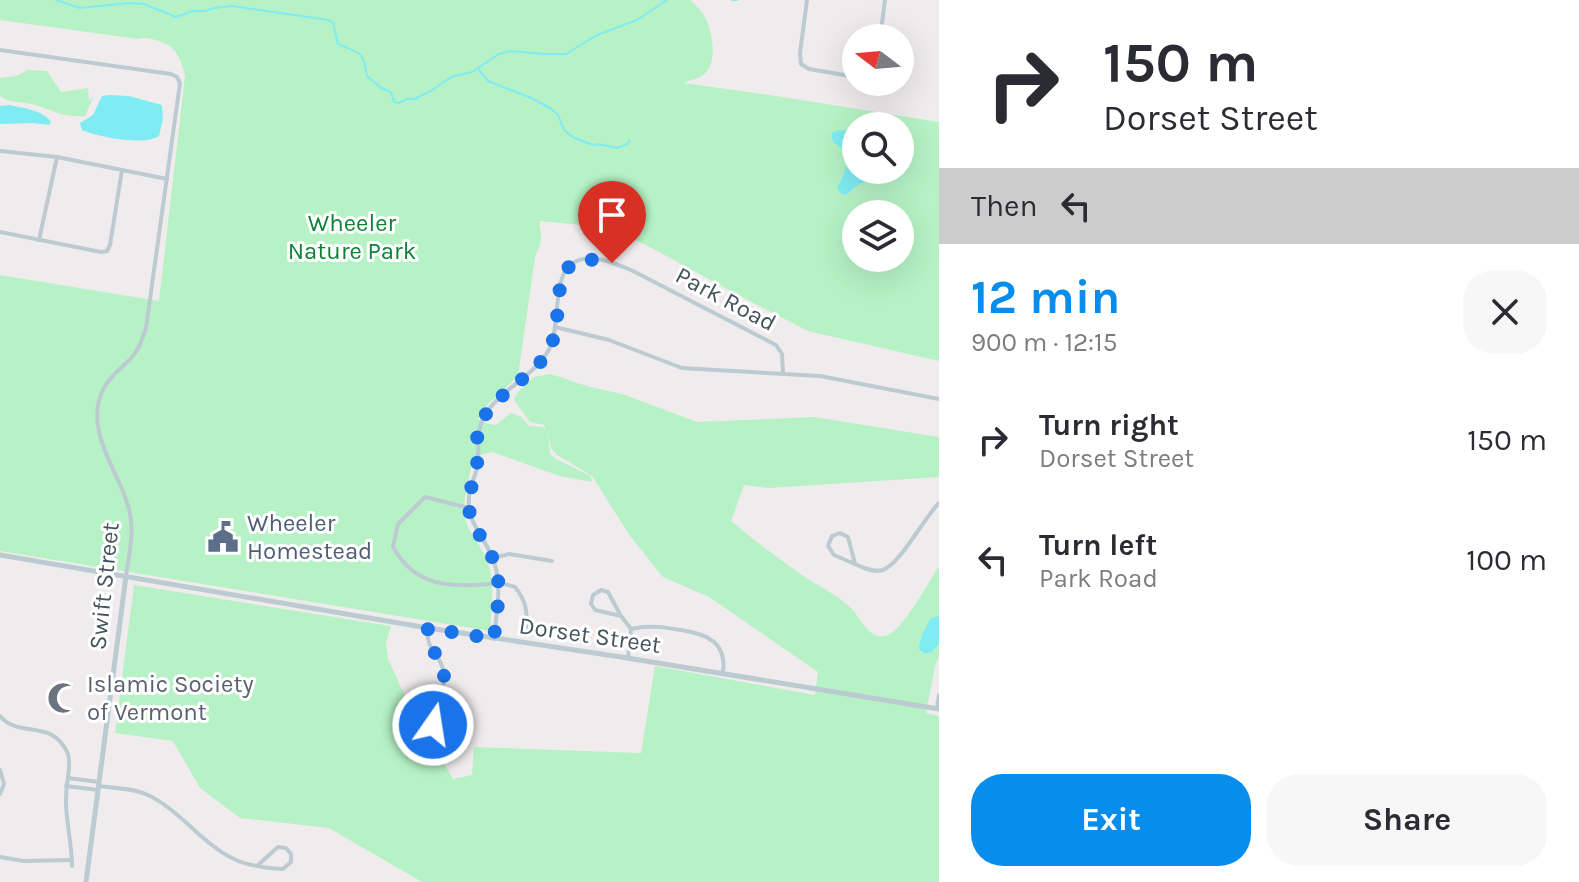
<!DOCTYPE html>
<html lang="en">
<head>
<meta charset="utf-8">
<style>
  body { margin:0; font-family:Karla,sans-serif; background:#f7f7f7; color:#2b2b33; height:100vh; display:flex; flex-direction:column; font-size:30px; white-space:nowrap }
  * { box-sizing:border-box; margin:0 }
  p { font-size:26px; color:#7c7c81 }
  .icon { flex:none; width:44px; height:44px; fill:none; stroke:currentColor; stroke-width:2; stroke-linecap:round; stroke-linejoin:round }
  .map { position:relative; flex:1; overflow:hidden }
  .side { display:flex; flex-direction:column; background:#fff; width:640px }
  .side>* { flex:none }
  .guide { background:#fff; color:#2b2b33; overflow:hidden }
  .needle { width:52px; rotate:286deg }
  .controls { position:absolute; left:842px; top:24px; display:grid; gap:16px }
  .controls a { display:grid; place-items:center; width:72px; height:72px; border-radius:50%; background:#fff; box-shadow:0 8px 32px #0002; font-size:40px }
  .pin { position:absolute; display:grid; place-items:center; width:68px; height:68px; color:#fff; margin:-82px -34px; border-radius:50% 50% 50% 0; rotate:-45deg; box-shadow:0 0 8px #0007 }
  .pin .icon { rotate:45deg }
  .me { position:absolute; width:88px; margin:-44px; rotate:13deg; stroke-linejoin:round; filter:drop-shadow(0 0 6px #0008) }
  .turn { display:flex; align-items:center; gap:28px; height:168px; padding:0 32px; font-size:36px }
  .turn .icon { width:104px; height:104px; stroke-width:2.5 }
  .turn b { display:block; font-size:56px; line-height:68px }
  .then { display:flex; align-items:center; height:76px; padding:0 32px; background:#0003; gap:16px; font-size:30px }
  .round { display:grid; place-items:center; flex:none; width:84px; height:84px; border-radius:32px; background:#f7f7f7 }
  .summary { display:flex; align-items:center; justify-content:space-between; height:136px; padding:0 32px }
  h1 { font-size:48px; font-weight:700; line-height:60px; color:#098ded }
  .primary-button { display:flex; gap:16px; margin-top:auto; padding:16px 32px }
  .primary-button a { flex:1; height:92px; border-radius:32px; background:#098ded; color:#fff; font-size:32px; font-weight:700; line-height:92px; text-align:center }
  .primary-button a+a { background:#f7f7f7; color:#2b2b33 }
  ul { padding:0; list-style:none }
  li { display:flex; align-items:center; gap:24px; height:120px; padding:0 32px }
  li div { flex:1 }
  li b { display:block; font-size:30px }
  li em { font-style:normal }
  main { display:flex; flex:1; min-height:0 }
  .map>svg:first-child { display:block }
  .green { fill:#b6f2c5; fill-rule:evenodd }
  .water { fill:#7fecf3 }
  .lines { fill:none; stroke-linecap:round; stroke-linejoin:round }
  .stream { stroke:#7fecf3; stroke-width:2 }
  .minor { stroke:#bccad1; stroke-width:4 }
  .tertiary { stroke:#bccad1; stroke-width:5 }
  .route { stroke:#1a73e8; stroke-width:14; stroke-dasharray:0 25.2 }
  .labels { text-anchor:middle; stroke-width:6; stroke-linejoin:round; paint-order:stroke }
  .park-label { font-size:24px; fill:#0e8338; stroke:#fff }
  .street-label { font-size:24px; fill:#43545c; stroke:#fff }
  .service-label { font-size:24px; fill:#4e5e75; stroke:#fff; text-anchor:start }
  .worship-label { font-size:24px; fill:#5b616d; stroke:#fff; text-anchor:start }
</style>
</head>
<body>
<main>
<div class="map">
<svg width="939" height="882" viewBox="0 0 939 882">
  <rect width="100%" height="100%" fill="#f0eced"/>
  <g class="green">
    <path d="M 0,0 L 690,0 C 694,4 700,9 703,14 C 713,28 719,65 702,76 C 697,79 689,80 684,83 L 770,95 L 939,122 L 939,361 L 808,331 L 734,293 L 650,247 L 615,231 L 592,226 L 540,221 C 539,227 541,230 541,237 C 541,245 538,250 535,257 L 518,376 L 487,405 L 478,419 L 488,424 L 496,425 L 511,413 L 520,416 L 529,426 L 543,427 L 546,432 L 544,425 L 530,422 L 514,400 L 516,394 L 534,377 L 551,374 L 590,387 L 622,394 L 697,422 L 814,417 L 939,437 L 939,477 L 769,488 L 744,485 L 731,521 C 755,541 779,559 805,577 C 819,586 840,597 851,608 C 860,617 870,643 888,635 C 903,629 929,582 939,566 L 939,656 L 935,666 L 926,713 L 939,716 L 939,882 L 422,882 L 329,828 L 240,818 L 200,788 L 173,741 L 115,733 L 134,585 L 391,626 L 386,643 L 388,659 L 406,698 L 453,779 L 472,775 L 474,747 L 641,753 L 655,666 L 815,695 L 818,672 L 709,597 L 663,577 L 630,536 L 592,476 L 556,454 L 551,448 L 548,435 L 550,453 L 554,458 L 591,476 L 592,482 L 560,476 L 492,452 L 473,457 C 470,477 462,498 465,518 C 469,535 483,547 488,563 C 495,584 491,609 490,631 L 0,551 L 0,275 L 159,301 L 185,76 C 180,57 177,47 158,41 C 150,38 146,37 138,39 L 0,20 ZM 856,126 L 900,126 L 900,170 L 856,170 ZM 856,214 L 900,214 L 900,258 L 856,258 Z"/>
    <path d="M 28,70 L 47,71 L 61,92 L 88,88 L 89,101 L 94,96 L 85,116 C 58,118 49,107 26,103 C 15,101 9,103 0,96 L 0,78 L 16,76 Z"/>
  </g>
  <g class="water">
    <path d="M 109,95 L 129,96 L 162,105 L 163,119 L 159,136 C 145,146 98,137 82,130 L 80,123 L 93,115 L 102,96 Z"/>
    <path d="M 9,105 C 23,108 43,110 51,122 L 49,125 L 33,123 L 0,124 L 0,106 Z"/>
    <path d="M 840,130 L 856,131 L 856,170 L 889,170 C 879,189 876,179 862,183 C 851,186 846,205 837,187 C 847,173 853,152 834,143 L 831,136 L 833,132 Z"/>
    <path d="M 939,616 L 939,644 L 931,653 L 924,653 L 919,649 C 919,638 926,628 930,619 Z"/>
  </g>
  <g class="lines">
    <g class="stream">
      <path d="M 56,0 L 80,8 L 129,3 L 144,4 L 176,17 L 193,11 L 205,11 L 214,8 L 232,6 L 329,20 L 333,23 L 338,44 C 359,54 363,48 367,76 L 381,88 L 391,92 L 394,102 L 399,103 L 407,99 L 414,99 L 431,91 L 451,77 L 472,72 L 499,54 L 510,51 L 545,54 L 566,54 L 597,35 L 637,20 L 667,0"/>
      <path d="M 732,0 L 737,0"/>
      <path d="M 479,70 L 488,81 L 531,98 L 550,108 L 558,115 L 564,130 L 574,138 L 593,145 L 598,144 L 617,148 L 627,144 L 630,140"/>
    </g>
    <g class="minor">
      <path d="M 807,0 L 800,53 L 801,64 L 809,69 L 856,77"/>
      <path d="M 880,38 L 885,0"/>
      <path d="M 0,50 L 171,74 L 177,77 L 180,83 L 146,328 C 143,338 140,347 133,356 C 118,373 103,379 98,405 C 92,441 120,475 129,509 C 135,531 129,554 126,576"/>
      <path d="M 0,151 L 57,157 L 167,179"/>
      <path d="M 0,232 L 101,252 L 107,251 L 110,245 L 122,170"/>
      <path d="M 39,240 L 57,157"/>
      <path d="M 555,327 L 609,340 L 682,368 L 820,376 L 939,399"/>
      <path d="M 469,508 L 425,497 L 398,524 L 393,547 C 412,581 440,587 476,585 C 490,584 502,582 515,587 C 527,602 527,612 527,631"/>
      <path d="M 493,558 L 509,554 L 552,561"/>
      <path d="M 855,564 L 848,537 L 840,533 L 832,536 L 828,546 L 834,555 L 864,568 C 870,570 876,572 883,570 C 900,564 924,518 939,503"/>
      <path d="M 621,616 L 595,610 L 591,604 L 593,595 L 601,590 L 608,592 L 621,616 L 631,629 L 628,658"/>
      <path d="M 428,628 C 425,649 439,653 443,669 C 449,688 430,708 433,726 C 434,734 441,743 445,750 L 451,751 L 456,748 L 457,743 L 453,738 L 439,739"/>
      <path d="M 631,629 C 648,625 663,627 681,630 C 707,634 727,642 723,673"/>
      <path d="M 494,639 C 496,615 502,589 495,565 C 489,541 466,524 469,498 C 469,487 475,478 477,468 C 481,446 473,430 489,409 C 506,386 541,372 552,343 C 558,324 555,278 569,266 C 585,250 615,263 633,271 L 776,345 L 782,354 L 783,373"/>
      <path d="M 937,708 L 939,695"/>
      <path d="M 0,716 C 15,733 34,726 52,735 C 59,739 65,747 68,754 C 71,764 68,775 67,785 C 63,813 72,839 72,866"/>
      <path d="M 0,770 L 4,784 L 0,794"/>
      <path d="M 68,778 L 99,782"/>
      <path d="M 66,786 L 98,790"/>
      <path d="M 98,786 C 114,788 133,788 148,795 C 180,810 202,844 234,859 C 248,866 267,868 283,869 L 291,862 L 291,854 L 286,848 L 278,847 L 258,865"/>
      <path d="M 0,857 L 24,861 L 72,860"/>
    </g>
    <g class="tertiary">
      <path d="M 0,555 L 428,628 L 621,657 L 939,709"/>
      <path d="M 86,882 L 126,576"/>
    </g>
  </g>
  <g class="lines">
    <path class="route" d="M 433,725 C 435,709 444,691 444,675 C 444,657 425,650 428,628 L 494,639 C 496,617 501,594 497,572 C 493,551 478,537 471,517 C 464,497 475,483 477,464 C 479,451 475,440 479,428 C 492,390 542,377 553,340 C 565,299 545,246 612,263"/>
  </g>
  <defs>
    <symbol id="civic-bare" viewBox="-9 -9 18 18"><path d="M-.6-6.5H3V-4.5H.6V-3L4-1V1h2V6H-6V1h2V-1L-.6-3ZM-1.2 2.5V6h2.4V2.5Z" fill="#5c6f8a" stroke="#fff" stroke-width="2.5" paint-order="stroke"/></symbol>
    <symbol id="mosque-bare" viewBox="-9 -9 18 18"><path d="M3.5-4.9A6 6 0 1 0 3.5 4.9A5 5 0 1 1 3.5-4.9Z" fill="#6b7280" stroke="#fff" stroke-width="2.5" paint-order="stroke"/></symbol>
  </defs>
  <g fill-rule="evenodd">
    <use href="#civic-bare" x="201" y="515" width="44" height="44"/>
    <use href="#mosque-bare" x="41" y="676" width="44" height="44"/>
  </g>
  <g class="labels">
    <g class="park-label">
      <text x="352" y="231">Wheeler<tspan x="352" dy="28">Nature Park</tspan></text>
    </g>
    <g class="street-label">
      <text transform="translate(726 299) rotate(28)" y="8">Park Road</text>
      <text transform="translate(104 586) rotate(-84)" y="8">Swift Street</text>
      <text transform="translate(590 635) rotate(8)" y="8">Dorset Street</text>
    </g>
    <g class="service-label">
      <text x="247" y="531">Wheeler<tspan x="247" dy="28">Homestead</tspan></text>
    </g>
    <g class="worship-label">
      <text x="87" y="692">Islamic Society<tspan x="87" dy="28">of Vermont</tspan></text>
    </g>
  </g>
</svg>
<div class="controls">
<a><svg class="needle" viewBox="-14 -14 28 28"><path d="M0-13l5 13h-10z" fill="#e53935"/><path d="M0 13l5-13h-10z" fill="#7c7c81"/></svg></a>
<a><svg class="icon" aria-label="search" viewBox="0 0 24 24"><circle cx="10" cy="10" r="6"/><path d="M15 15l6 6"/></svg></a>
<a><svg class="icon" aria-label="layers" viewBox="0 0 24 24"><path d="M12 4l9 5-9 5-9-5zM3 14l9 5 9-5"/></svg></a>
</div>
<div class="pin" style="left:612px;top:263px;background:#d93025"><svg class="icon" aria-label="arrive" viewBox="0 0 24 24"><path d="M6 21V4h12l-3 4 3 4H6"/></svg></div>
<svg class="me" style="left:433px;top:725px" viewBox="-20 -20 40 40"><circle r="17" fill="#1a73e8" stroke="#fff" stroke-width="3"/><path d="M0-11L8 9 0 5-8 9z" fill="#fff"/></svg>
</div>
<section class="side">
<div class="guide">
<div class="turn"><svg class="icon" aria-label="right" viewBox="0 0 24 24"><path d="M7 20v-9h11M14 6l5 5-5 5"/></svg><div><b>150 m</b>Dorset Street</div></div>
<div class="then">Then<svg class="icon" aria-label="left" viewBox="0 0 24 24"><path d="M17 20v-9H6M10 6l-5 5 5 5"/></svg></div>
</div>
<div class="summary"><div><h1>12 min</h1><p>900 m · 12:15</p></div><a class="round"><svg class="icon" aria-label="close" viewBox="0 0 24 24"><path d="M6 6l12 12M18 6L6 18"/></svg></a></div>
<ul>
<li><svg class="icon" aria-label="right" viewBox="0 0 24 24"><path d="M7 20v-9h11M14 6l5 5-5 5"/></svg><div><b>Turn right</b><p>Dorset Street</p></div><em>150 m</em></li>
<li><svg class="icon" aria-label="left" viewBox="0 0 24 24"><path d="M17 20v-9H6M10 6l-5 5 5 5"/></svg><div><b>Turn left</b><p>Park Road</p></div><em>100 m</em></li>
</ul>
<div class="primary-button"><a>Exit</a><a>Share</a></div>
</section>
</main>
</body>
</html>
